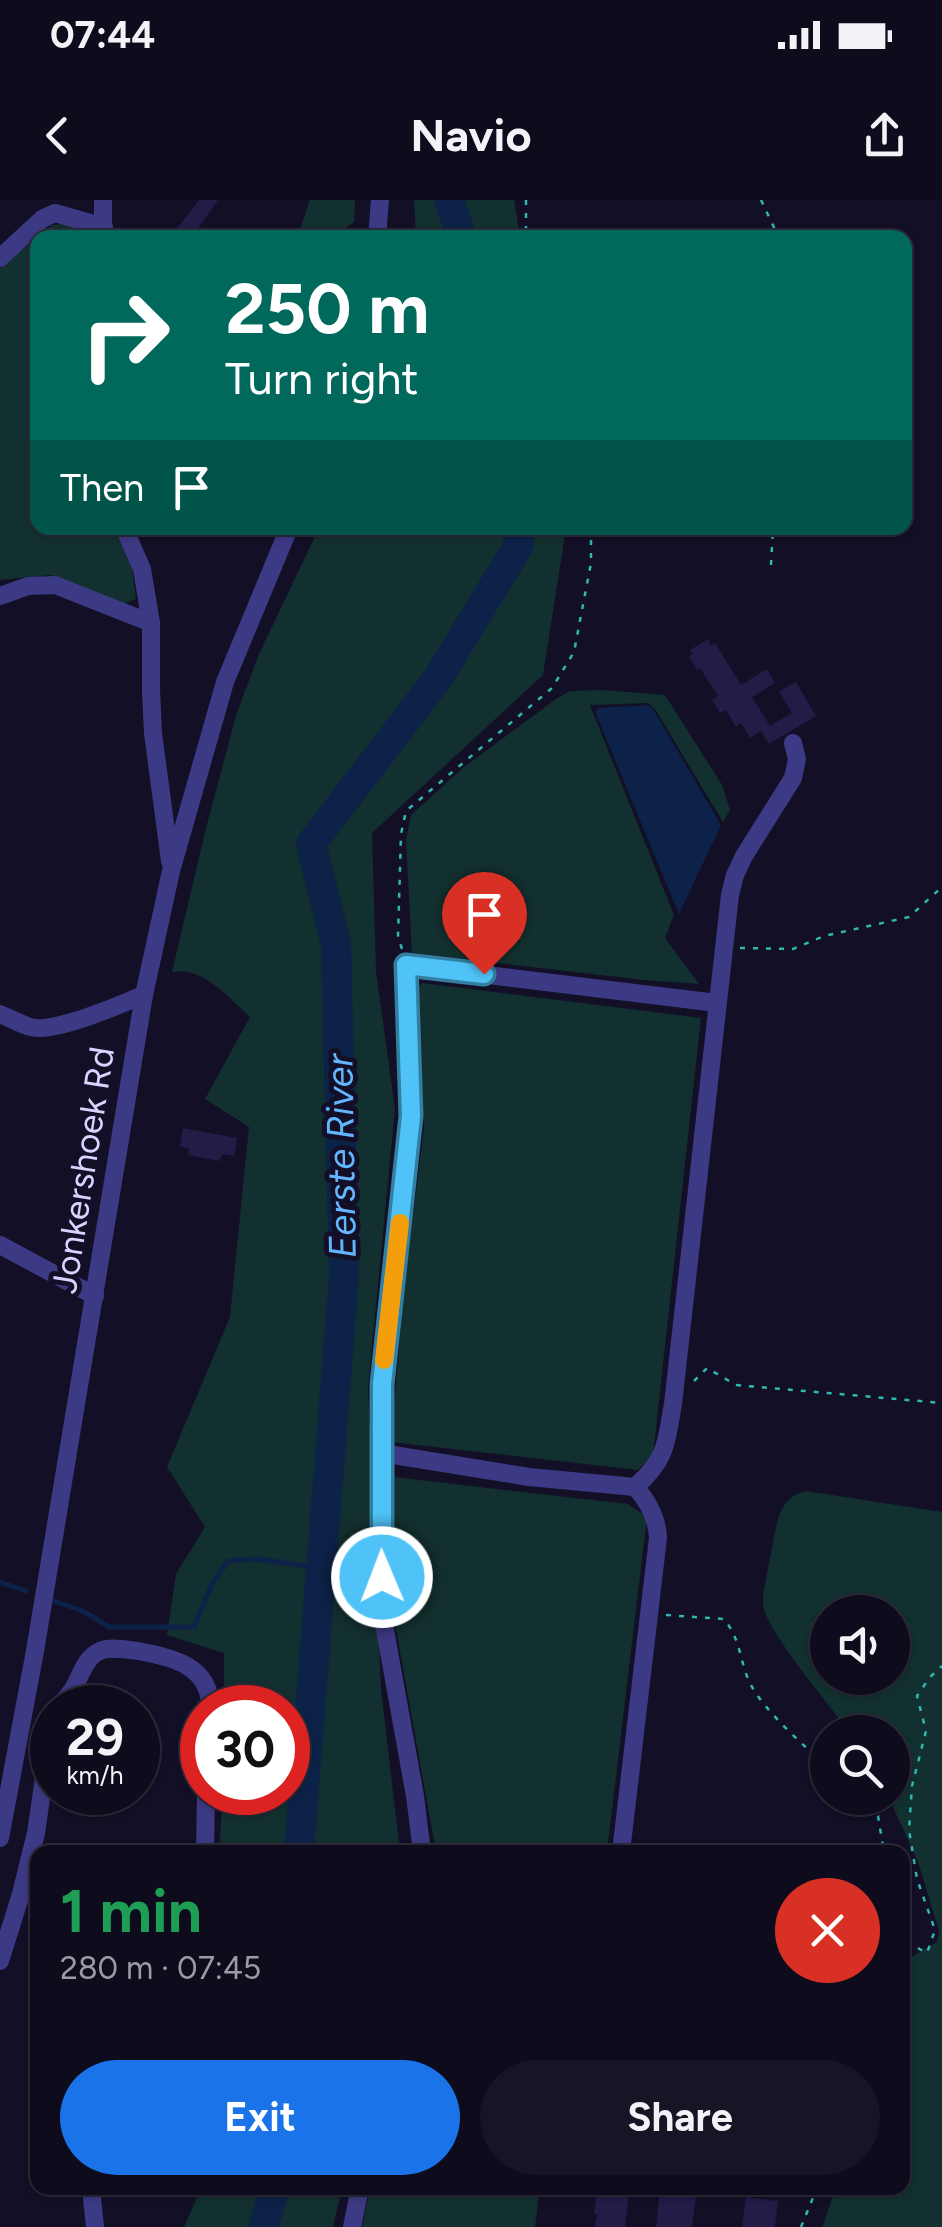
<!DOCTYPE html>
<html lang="en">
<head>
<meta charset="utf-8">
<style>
  body { margin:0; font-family:Figtree,sans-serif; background:#171425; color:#f1f3f6; height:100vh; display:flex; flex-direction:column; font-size:38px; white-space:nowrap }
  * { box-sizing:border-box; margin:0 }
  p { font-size:32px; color:#9b9ba3 }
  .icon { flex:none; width:55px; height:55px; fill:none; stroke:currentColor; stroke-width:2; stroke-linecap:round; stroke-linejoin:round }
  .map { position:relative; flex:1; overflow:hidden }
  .side { position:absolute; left:30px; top:1645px; width:880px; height:350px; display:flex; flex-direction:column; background:#0e0b1c; border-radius:20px; box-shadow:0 2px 8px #0004,0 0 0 2px #2e2b3b }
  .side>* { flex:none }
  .banner { position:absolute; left:30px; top:30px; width:882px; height:305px; border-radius:20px; box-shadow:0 2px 8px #0004,0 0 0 2px #2e2b3b; background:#00695c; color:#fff; overflow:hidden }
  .buttons { position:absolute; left:810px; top:1395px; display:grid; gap:20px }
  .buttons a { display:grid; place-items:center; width:100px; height:100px; border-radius:50%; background:#0e0b1c; box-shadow:0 2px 8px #0004,0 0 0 2px #2e2b3b; font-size:50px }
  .speed { position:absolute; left:30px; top:1485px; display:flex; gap:20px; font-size:50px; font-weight:700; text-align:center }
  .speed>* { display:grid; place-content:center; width:130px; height:130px; border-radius:50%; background:#0e0b1c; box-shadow:0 2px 8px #0004,0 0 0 2px #2e2b3b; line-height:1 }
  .speed small { font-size:25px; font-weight:400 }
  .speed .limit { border:15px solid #d22; background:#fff; color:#111 }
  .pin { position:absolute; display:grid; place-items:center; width:85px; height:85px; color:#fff; margin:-102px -42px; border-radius:50% 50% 50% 0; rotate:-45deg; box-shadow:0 0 10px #0007 }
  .pin .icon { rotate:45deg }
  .me { position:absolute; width:110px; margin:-55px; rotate:359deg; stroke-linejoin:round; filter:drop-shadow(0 0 8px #0008) }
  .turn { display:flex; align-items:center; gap:35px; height:210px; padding:0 30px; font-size:45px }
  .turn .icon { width:130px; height:130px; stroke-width:2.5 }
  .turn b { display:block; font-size:70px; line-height:85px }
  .then { display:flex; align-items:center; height:95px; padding:0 30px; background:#0003; gap:20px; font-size:38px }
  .round { display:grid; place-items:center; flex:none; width:105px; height:105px; border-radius:52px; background:#171425 }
  .head { display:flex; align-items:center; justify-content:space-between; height:170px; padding:0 30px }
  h1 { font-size:60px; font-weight:700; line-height:75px; color:#1e9e55 }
  .primary-button { display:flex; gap:20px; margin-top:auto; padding:20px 30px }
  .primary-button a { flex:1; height:115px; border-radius:60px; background:#1a73e8; color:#fff; font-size:40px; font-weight:700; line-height:115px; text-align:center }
  .primary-button a+a { background:#171425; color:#f1f3f6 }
  .status { display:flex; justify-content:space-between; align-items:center; height:70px; padding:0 50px; background:#0e0b1c; direction:ltr }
  .status svg { height:28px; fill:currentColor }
  header { display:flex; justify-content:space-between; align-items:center; height:130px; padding:0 30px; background:#0e0b1c; font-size:45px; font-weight:700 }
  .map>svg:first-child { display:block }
  .green { fill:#12302f; fill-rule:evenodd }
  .water { fill:#0c2248 }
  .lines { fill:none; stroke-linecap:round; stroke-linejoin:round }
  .stream { stroke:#0c2248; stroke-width:5 }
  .river { stroke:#0c2248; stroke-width:30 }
  .building { fill:#241b47 }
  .path { stroke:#2fb8b0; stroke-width:2.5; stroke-dasharray:5 8; stroke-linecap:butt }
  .minor { stroke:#3d3a85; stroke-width:18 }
  .route-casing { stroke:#337fa1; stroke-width:25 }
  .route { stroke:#4fc3f7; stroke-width:18 }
  .slow { stroke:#f59e0b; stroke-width:18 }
  .labels { text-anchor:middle; stroke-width:10; stroke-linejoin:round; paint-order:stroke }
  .street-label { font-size:35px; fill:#d9d4ff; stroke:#130f26 }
  .water-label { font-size:38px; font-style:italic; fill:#62b6ff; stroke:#130f26 }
</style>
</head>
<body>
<div class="status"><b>07:44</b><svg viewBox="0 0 49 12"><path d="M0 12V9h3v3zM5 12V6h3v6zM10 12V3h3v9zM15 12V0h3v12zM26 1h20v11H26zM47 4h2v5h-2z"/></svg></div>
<header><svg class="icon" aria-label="back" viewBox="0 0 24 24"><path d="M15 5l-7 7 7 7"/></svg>Navio<svg class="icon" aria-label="share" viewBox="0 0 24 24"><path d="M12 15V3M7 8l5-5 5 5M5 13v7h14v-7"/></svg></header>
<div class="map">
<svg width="942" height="2027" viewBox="0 0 942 2027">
  <rect width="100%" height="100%" fill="#130f26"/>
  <g class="green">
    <path d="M 310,0 L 355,0 L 354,22 L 341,31 L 299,32 Z"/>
    <path d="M 414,0 L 514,0 L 520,37 L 416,37 Z"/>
    <path d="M 66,24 L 90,34 L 91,37 L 38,38 L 38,328 L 114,328 L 132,368 L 136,399 L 124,404 L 51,375 L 0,380 L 0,68 L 52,25 Z"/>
    <path d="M 319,328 L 566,328 L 543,475 L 372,633 L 376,771 L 395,909 L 368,1188 L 381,1489 L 400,1652 L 219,1652 L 223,1593 L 288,1592 L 288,1508 L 224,1507 L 224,1453 L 167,1435 L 176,1374 L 205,1327 L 167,1267 L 230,1117 L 249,927 L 205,899 L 250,817 C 229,798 203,766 172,772 L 206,628 L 237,512 L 259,454 Z"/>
    <path d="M 601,490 L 665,495 L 722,585 L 730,610 L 723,622 L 655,509 L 648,503 L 590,505 L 674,715 L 665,738 L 699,784 L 643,780 L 412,753 L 406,640 L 411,615 L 464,567 L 556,499 L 570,491 Z"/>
    <path d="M 422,783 L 701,818 L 653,1255 L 638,1270 L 391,1242 L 404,1088 L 424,927 L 415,791 Z"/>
    <path d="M 393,1277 L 628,1304 L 647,1317 L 607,1652 L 436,1652 L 396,1429 Z"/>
    <path d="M 806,1291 L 942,1312 L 942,2027 L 822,2027 L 836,1988 L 902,1988 L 903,1762 L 937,1742 L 939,1731 L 918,1662 L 889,1598 L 892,1598 L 892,1532 L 849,1532 C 831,1506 766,1431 763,1405 C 762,1392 772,1353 774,1337 C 778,1315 783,1296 806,1291 ZM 828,1412 L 892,1412 L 892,1478 L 828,1478 Z"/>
    <path d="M 201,1988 L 342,1988 L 333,2027 L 184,2027 Z"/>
    <path d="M 370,1988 L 540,1988 L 535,2027 L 362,2027 Z"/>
  </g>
  <path class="water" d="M 648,505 L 653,509 L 721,625 L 679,714 L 595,512 L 598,508 Z"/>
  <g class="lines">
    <g class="stream">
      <path d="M 0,1382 L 26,1391"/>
      <path d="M 54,1401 L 83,1411 L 109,1427 L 194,1427 L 212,1384 L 228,1361 L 257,1359 L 320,1368"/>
    </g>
    <g class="river">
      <path d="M 449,0 L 462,38"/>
      <path d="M 299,1652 L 344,1076 L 336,744 L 311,644 L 438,478 L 519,345 L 518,328"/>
      <path d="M 263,2027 L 275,1988"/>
    </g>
  </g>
  <g class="building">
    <path d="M 199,0 L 218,0 L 191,38 L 170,38 Z"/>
    <path d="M 708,439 L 711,446 L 715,443 L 741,485 L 767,469 L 775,483 L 752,497 L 770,526 L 792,513 L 779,491 L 796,482 L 816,516 L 769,544 L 761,531 L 750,538 L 741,523 L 736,527 L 726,510 L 720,513 L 712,500 L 718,496 L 700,468 L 697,470 L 689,456 L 693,454 L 690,450 Z"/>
    <path d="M 183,928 L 237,938 L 234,956 L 222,954 L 220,961 L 188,955 L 189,948 L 180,947 Z"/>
    <path d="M 601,1988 L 621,1988 L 620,1993 L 629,1994 L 625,2027 L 595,2027 L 597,2015 L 594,2014 L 597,1992 L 600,1992 Z"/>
    <path d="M 660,1988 L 697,1988 L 692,2027 L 656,2027 Z"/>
    <path d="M 746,1997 L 778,2001 L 775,2027 L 742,2027 Z"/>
  </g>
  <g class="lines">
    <g class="path">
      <path d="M 526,0 L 526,30 L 529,38"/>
      <path d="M 761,0 L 779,38"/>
      <path d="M 771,365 L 773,328"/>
      <path d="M 740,748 L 793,749 L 824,736 L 909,717 L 942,687"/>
      <path d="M 402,749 L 398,737 L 401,634 L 406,611 L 552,488 L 574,452 L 591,363 L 591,328"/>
      <path d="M 694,1181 L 707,1168 L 736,1185 L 942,1203"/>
      <path d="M 666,1415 L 724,1419 C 742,1441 739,1462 751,1485 C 765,1512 805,1546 828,1568"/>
      <path d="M 859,1598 L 878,1616 L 884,1652"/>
      <path d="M 902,1715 L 910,1744 L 927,1753 L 935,1730 L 917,1679 L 909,1630 L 912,1586 L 926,1531 L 917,1496 L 930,1477 L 942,1466"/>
      <path d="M 801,2027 L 817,1988"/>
    </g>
    <g class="minor">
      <path d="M 103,37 L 103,0"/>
      <path d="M 377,38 L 380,0"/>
      <path d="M 0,58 L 42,19 L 55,13 L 104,27"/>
      <path d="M 124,328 L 142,369 L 151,423 L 151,490 L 153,533 L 170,661"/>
      <path d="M 0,396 L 28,386 L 55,385 L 151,423"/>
      <path d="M 0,814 C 10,818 20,824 30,827 C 54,834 118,805 144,795"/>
      <path d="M 0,1045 L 95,1096"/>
      <path d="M 381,1253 L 529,1277 L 635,1287 C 667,1259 666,1243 673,1204 L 730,695 L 735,675 L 744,656 L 793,578 L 797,559 L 793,543"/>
      <path d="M 59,1508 C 63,1501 69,1495 73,1489 C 81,1476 85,1457 100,1451 C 111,1446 126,1450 138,1451 C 172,1457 211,1466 210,1508"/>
      <path d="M 0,1638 L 35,1451 L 144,795 L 171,671 L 225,482 L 289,328"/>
      <path d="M 205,1652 L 206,1592"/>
      <path d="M 422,1652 L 415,1596 L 382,1413 L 382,1185 L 411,916 L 406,765 L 717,803"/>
      <path d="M 621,1652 L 658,1338 C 657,1318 648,1301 635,1287"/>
      <path d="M 0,1761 L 21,1694 L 36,1633 L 52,1523"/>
      <path d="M 91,1988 L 95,2027"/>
      <path d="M 352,2027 L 360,1988"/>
    </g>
  </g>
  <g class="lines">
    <defs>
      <path id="route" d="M 382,1377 L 382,1184 L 411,916 L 406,765 L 484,774"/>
    </defs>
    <use href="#route" class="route-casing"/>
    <use href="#route" class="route"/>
    <path class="slow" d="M 384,1160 L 400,1023"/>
  </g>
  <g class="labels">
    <g class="street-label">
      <text transform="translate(83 970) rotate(-81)" y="12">Jonkershoek Rd</text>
    </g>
    <g class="water-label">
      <text transform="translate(341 956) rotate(-91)" y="13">Eerste River</text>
    </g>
  </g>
</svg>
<div class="buttons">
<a><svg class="icon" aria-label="sound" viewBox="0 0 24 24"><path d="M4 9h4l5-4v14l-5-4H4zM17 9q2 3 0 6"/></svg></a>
<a><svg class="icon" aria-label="search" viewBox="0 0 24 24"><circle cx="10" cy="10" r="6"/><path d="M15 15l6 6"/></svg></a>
</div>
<div class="speed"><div>29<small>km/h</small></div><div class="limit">30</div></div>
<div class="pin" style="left:484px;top:774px;background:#d93025"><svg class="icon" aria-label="arrive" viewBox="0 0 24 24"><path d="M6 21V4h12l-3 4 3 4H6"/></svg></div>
<svg class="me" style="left:382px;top:1377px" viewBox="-20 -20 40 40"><circle r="17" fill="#4fc3f7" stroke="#fff" stroke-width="3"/><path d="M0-11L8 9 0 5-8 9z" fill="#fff"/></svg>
<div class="banner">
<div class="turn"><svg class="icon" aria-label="right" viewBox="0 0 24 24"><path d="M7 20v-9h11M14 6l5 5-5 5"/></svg><div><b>250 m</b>Turn right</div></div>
<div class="then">Then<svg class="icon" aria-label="arrive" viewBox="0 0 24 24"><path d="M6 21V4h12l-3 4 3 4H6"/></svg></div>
</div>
<section class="side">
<div class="head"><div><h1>1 min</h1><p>280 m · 07:45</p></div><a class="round" style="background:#d93025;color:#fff"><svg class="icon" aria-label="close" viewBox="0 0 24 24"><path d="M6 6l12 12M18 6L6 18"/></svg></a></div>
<div class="primary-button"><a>Exit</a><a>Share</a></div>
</section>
</div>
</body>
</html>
